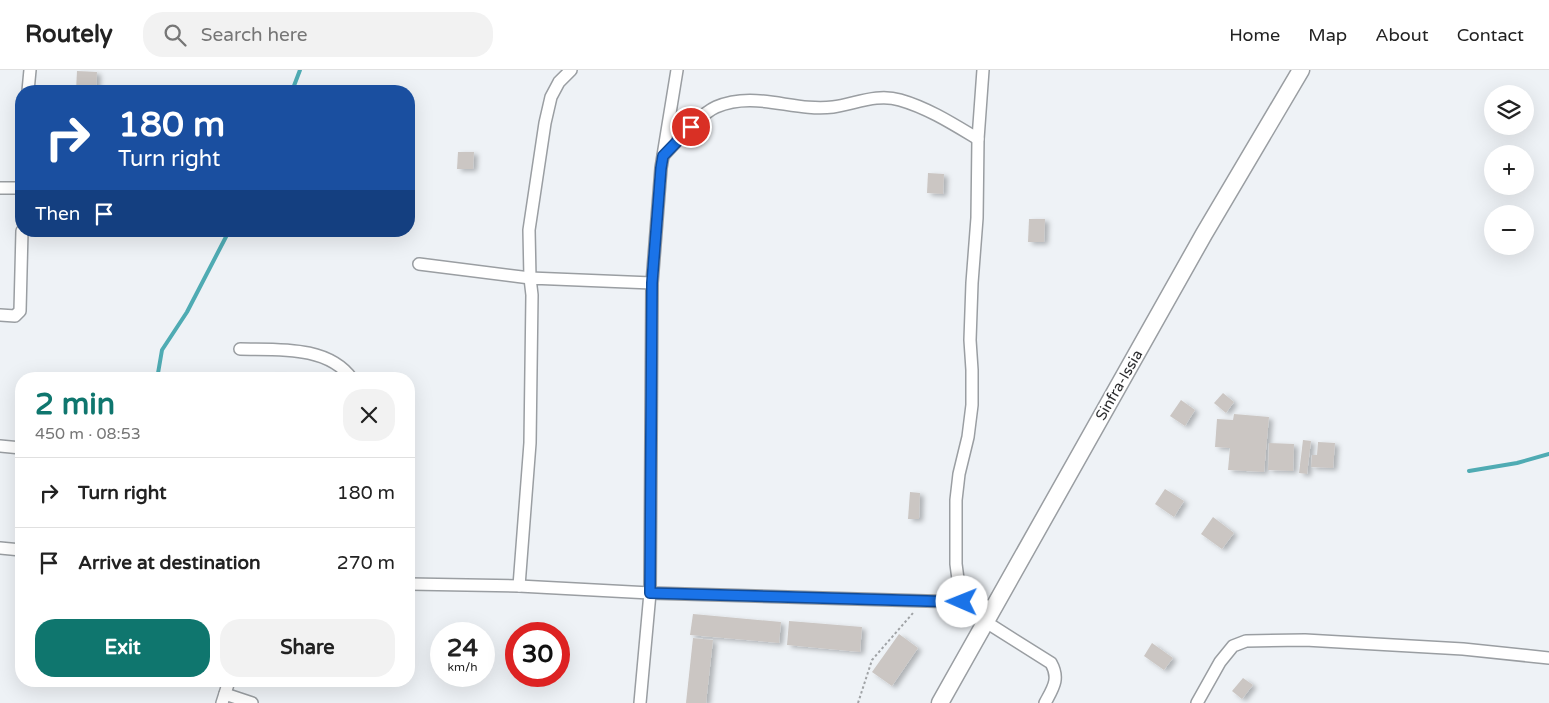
<!DOCTYPE html>
<html lang="en">
<head>
<meta charset="utf-8">
<style>
  body { margin:0; font-family:"Varela Round",sans-serif; background:#f2f2f2; color:#222; height:100vh; display:flex; flex-direction:column; font-size:19px; white-space:nowrap }
  * { box-sizing:border-box; margin:0 }
  p { font-size:16px; color:#767676 }
  .icon { flex:none; width:28px; height:28px; fill:none; stroke:currentColor; stroke-width:2; stroke-linecap:round; stroke-linejoin:round }
  .map { position:relative; flex:1; overflow:hidden }
  .side { position:absolute; left:15px; top:302px; width:400px; height:315px; display:flex; flex-direction:column; background:#fff; border-radius:20px; box-shadow:0 5px 20px #0002 }
  .side>* { flex:none }
  .top-card { position:absolute; left:15px; top:15px; width:400px; height:152px; border-radius:20px; box-shadow:0 5px 20px #0002; background:#1a4fa0; color:#fff; overflow:hidden }
  .controls { position:absolute; left:1484px; top:15px; display:grid; gap:10px }
  .controls a { display:grid; place-items:center; width:50px; height:50px; border-radius:50%; background:#fff; box-shadow:0 5px 20px #0002; font-size:25px }
  .speed { position:absolute; left:430px; top:552px; display:flex; gap:10px; font-size:25px; font-weight:700; text-align:center }
  .speed>* { display:grid; place-content:center; width:65px; height:65px; border-radius:50%; background:#fff; box-shadow:0 5px 20px #0002; line-height:1 }
  .speed small { font-size:12px; font-weight:400 }
  .speed .limit { border:8px solid #d22; background:#fff; color:#111 }
  .pin { position:absolute; display:grid; place-items:center; width:42px; height:42px; color:#fff; margin:-21px; border:2px solid #fff; border-radius:50%; box-shadow:0 1px 5px #0007 }
  .me { position:absolute; width:55px; margin:-28px; rotate:271deg; stroke-linejoin:round; filter:drop-shadow(0 0 4px #0008) }
  .turn { display:flex; align-items:center; gap:18px; height:105px; padding:0 20px; font-size:22px }
  .turn .icon { width:65px; height:65px; stroke-width:2.5 }
  .turn b { display:block; font-size:35px; line-height:42px }
  .then { display:flex; align-items:center; height:48px; padding:0 20px; background:#0003; gap:10px; font-size:19px }
  .round { display:grid; place-items:center; flex:none; width:52px; height:52px; border-radius:20px; background:#f2f2f2 }
  .summary { display:flex; align-items:center; justify-content:space-between; height:85px; padding:0 20px }
  h1 { font-size:30px; font-weight:700; line-height:38px; color:#0f766e }
  .primary-button { display:flex; gap:10px; margin-top:auto; padding:10px 20px }
  .primary-button a { flex:1; height:58px; border-radius:20px; background:#0f766e; color:#fff; font-size:20px; font-weight:700; line-height:58px; text-align:center }
  .primary-button a+a { background:#f2f2f2; color:#222 }
  ul { padding:0; list-style:none }
  li { display:flex; align-items:center; gap:15px; height:70px; padding:0 20px; border-top:1px solid #e0e0e0 }
  li div { flex:1 }
  li b { display:block; font-size:19px }
  li em { font-style:normal }
  header { display:flex; align-items:center; gap:30px; box-sizing:border-box; height:70px; padding:0 25px; background:#fff; border-bottom:1px solid #e0e0e0 }
  header strong { font-size:24px }
  nav { display:flex; gap:28px; margin-inline-start:auto; font-size:18px }
  .search { width:350px; height:45px; background:#f2f2f2; display:flex; align-items:center; gap:12px; box-sizing:border-box; padding:0 18px; border-radius:20px; color:#767676; font-size:19px }
  .map>svg:first-child { display:block }
  .lines { fill:none; stroke-linecap:round; stroke-linejoin:round }
  .stream { stroke:#4fabb3; stroke-width:4 }
  .building { fill:#cbc6c3; filter:url(#shadow) }
  .minor-casing { stroke:#9a9ea2; stroke-width:14 }
  .secondary-casing { stroke:#9a9ea2; stroke-width:19 }
  .path { stroke:#a0a3a6; stroke-width:2; stroke-dasharray:2.5 2.5; stroke-linecap:butt }
  .minor { stroke:#fff; stroke-width:11 }
  .secondary { stroke:#fff; stroke-width:16 }
  .route-casing { stroke:#114b97; stroke-width:12 }
  .route { stroke:#1a73e8; stroke-width:9 }
  .labels { text-anchor:middle; stroke-width:4; stroke-linejoin:round; paint-order:stroke }
  .street-label { font-size:15px; fill:#2e2f31; stroke:#fff }
</style>
</head>
<body>
<header>
<strong>Routely</strong>
<div class="search"><svg class="icon" aria-label="search" viewBox="0 0 24 24"><circle cx="10" cy="10" r="6"/><path d="M15 15l6 6"/></svg>Search here</div>
<nav><a>Home</a><a>Map</a><a>About</a><a>Contact</a></nav>
</header>
<div class="map">
<svg width="1549" height="633" viewBox="0 0 1549 633">
  <defs>
    <filter id="shadow"><feDropShadow dx="4" dy="2.5" stdDeviation="2.5" flood-color="#0004"/></filter>
  </defs>
  <rect width="100%" height="100%" fill="#eef2f6"/>
  <g class="lines">
    <g class="stream">
      <path d="M 292,21 L 300,0"/>
      <path d="M 157,309 L 162,280 L 187,242 L 229,161"/>
      <path d="M 1469,401 L 1517,393 L 1549,384"/>
    </g>
  </g>
  <g class="building">
    <path d="M 77,1 L 97,2 L 96,21 L 76,21 Z"/>
    <path d="M 458,82 L 474,82 L 473,99 L 457,99 Z"/>
    <path d="M 928,103 L 944,104 L 943,124 L 927,123 Z"/>
    <path d="M 1029,149 L 1045,149 L 1044,172 L 1028,172 Z"/>
    <path d="M 273,304 L 284,305 L 284,309 L 272,309 Z"/>
    <path d="M 1223,323 L 1234,332 L 1226,343 L 1214,333 Z"/>
    <path d="M 1181,330 L 1195,340 L 1185,356 L 1170,346 Z"/>
    <path d="M 1234,344 L 1269,347 L 1264,402 L 1228,400 L 1230,378 L 1215,377 L 1217,349 L 1233,350 Z"/>
    <path d="M 1303,370 L 1311,371 L 1307,404 L 1299,403 Z"/>
    <path d="M 1318,372 L 1335,373 L 1333,398 L 1311,397 L 1312,385 L 1317,385 Z"/>
    <path d="M 1269,373 L 1294,374 L 1293,401 L 1268,400 Z"/>
    <path d="M 1165,419 L 1184,431 L 1174,447 L 1155,434 Z"/>
    <path d="M 910,422 L 920,423 L 919,449 L 908,449 Z"/>
    <path d="M 1213,447 L 1234,463 L 1222,479 L 1201,464 Z"/>
    <path d="M 693,544 L 781,552 L 779,573 L 690,565 Z"/>
    <path d="M 789,551 L 862,557 L 860,582 L 787,575 Z"/>
    <path d="M 899,564 L 918,578 L 892,616 L 872,602 Z"/>
    <path d="M 693,568 L 713,570 L 706,633 L 686,633 Z"/>
    <path d="M 1152,573 L 1173,588 L 1164,600 L 1144,586 Z"/>
    <path d="M 1243,608 L 1253,615 L 1242,629 L 1232,621 Z"/>
  </g>
  <g class="lines">
    <defs>
      <g id="minor">
        <path d="M 28,21 L 30,0"/>
        <path d="M 663,86 C 675,73 700,44 716,37 C 755,20 793,42 833,37 C 855,34 877,23 900,30 C 928,38 953,54 978,69"/>
        <path d="M 0,118 L 21,118"/>
        <path d="M 419,194 L 530,208 L 529,160 L 545,53 L 551,27 L 559,12 L 571,0"/>
        <path d="M 0,245 L 15,246 L 20,241 L 22,161"/>
        <path d="M 240,279 C 277,280 328,275 352,309"/>
        <path d="M 0,376 L 21,378"/>
        <path d="M 0,478 L 21,480"/>
        <path d="M 409,514 L 519,516 L 650,523 L 961,532 L 993,537"/>
        <path d="M 519,516 L 530,373 L 532,225 L 530,208 L 652,213"/>
        <path d="M 961,532 L 956,494 L 956,430 L 959,404 L 968,367 L 972,335 L 972,300 L 970,270 L 972,213 L 977,148 L 978,69 L 983,0"/>
        <path d="M 986,552 L 1051,593 C 1060,609 1053,618 1045,633"/>
        <path d="M 225,624 L 252,633"/>
        <path d="M 222,633 L 229,611"/>
        <path d="M 640,633 L 650,523 L 652,213 L 661,98 L 677,0"/>
        <path d="M 1197,633 L 1220,592 L 1233,576 L 1246,571 L 1305,570 L 1463,579 L 1549,588"/>
      </g>
      <path id="secondary" d="M 940,633 L 1204,164 L 1301,0"/>
    </defs>
    <use href="#minor" class="minor-casing"/>
    <use href="#secondary" class="secondary-casing"/>
    <path class="path" d="M 858,633 L 872,590 L 913,543"/>
    <use href="#minor" class="minor"/>
    <use href="#secondary" class="secondary"/>
  </g>
  <g class="lines">
    <defs>
      <path id="route" d="M 691,57 L 663,86 L 661,98 L 652,213 L 650,523 L 962,532"/>
    </defs>
    <use href="#route" class="route-casing"/>
    <use href="#route" class="route"/>
  </g>
  <g class="labels">
    <g class="street-label">
      <text transform="translate(1119 315) rotate(-60)" y="5">Sinfra-Issia</text>
    </g>
  </g>
</svg>
<div class="controls">
<a><svg class="icon" aria-label="layers" viewBox="0 0 24 24"><path d="M12 4l9 5-9 5-9-5zM3 14l9 5 9-5"/></svg></a>
<a>+</a>
<a>−</a>
</div>
<div class="speed"><div>24<small>km/h</small></div><div class="limit">30</div></div>
<div class="pin" style="left:691px;top:57px;background:#d93025"><svg class="icon" aria-label="arrive" viewBox="0 0 24 24"><path d="M6 21V4h12l-3 4 3 4H6"/></svg></div>
<svg class="me" style="left:962px;top:532px" viewBox="-20 -20 40 40"><circle r="19" fill="#fff"/><path d="M0-13L10 11 0 6-10 11z" fill="#1a73e8"/></svg>
<div class="top-card">
<div class="turn"><svg class="icon" aria-label="right" viewBox="0 0 24 24"><path d="M7 20v-9h11M14 6l5 5-5 5"/></svg><div><b>180 m</b>Turn right</div></div>
<div class="then">Then<svg class="icon" aria-label="arrive" viewBox="0 0 24 24"><path d="M6 21V4h12l-3 4 3 4H6"/></svg></div>
</div>
<section class="side">
<div class="summary"><div><h1>2 min</h1><p>450 m · 08:53</p></div><a class="round"><svg class="icon" aria-label="close" viewBox="0 0 24 24"><path d="M6 6l12 12M18 6L6 18"/></svg></a></div>
<ul>
<li><svg class="icon" aria-label="right" viewBox="0 0 24 24"><path d="M7 20v-9h11M14 6l5 5-5 5"/></svg><div><b>Turn right</b></div><em>180 m</em></li>
<li><svg class="icon" aria-label="arrive" viewBox="0 0 24 24"><path d="M6 21V4h12l-3 4 3 4H6"/></svg><div><b>Arrive at destination</b></div><em>270 m</em></li>
</ul>
<div class="primary-button"><a>Exit</a><a>Share</a></div>
</section>
</div>
</body>
</html>
